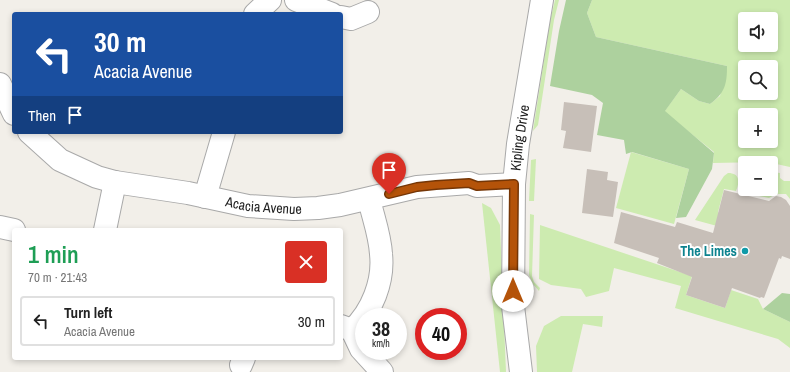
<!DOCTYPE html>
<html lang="en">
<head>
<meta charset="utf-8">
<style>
  body { margin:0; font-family:"Archivo Narrow",sans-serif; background:#f2f2f2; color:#222; height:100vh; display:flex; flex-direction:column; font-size:15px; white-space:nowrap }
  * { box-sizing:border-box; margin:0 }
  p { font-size:13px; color:#767676 }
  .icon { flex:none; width:22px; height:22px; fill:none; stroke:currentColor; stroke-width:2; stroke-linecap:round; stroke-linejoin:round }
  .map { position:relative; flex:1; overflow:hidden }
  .side { position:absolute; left:12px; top:228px; width:331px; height:132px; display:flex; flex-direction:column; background:#fff; border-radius:4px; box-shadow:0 2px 6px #0003 }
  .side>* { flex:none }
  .banner { position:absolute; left:12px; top:12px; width:331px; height:122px; border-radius:4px; box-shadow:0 2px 6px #0003; background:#1a4fa0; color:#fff; overflow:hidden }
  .tools { position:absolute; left:738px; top:12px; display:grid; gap:8px }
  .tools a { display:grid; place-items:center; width:40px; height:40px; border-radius:4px; background:#fff; box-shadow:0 2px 6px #0003; font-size:20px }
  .speed { position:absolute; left:355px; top:308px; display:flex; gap:8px; font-size:20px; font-weight:700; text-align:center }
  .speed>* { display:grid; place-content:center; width:52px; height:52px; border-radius:50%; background:#fff; box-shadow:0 2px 6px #0003; line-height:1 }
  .speed small { font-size:10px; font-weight:400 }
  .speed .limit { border:6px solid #d22; background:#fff; color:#111 }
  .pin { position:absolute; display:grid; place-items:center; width:34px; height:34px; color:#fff; margin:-41px -17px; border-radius:50% 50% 50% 0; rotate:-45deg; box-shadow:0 0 4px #0007 }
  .pin .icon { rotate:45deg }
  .me { position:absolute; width:44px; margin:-22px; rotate:0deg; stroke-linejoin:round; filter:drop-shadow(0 0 3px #0008) }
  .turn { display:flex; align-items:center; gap:14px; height:84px; padding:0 16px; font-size:18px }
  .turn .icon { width:52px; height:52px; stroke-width:2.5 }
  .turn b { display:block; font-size:28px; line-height:34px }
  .then { display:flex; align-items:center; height:38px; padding:0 16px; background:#0003; gap:8px; font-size:15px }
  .round { display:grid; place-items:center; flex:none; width:42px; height:42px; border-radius:4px; background:#f2f2f2 }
  .summary { display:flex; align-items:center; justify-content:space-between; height:68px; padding:0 16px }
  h1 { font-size:24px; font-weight:600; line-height:30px; color:#1e9e55 }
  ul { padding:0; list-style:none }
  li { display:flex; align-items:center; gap:12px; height:50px; margin:0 8px 6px; padding:0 8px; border:2px solid #e0e0e0; border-radius:4px }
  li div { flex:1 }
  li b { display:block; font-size:15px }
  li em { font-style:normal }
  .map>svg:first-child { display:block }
  .grass { fill:#cdebb0; fill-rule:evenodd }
  .forest { fill:#add19e }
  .building { fill:#c7bfb8 }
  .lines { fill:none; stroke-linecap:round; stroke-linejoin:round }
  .minor-casing { stroke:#a9a9a9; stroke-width:24 }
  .minor { stroke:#fff; stroke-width:22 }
  .route-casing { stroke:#753606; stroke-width:10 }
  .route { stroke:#b45309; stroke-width:7 }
  .culture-dot { fill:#0f9aa8; stroke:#fff; stroke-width:1.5 }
  .labels { text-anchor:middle; stroke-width:4; stroke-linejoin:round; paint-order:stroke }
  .street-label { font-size:14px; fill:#222; stroke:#fff }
  .culture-label { font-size:14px; font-weight:bold; fill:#0d838f; stroke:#fff; text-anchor:end }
</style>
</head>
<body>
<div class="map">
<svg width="790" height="372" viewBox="0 0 790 372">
  <rect width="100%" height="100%" fill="#f2efe9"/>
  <g class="grass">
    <path d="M 555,0 L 559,0 L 554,20 L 538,125 L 533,131 L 550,21 Z"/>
    <path d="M 592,0 L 790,0 L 790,167 L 767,162 L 713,163 L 714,152 L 664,112 L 681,89 L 699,101 L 710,104 L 720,96 L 727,66 L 596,37 L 587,13 ZM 745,19 L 771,19 L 771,45 L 745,45 ZM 745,67 L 771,67 L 771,93 L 745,93 ZM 745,115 L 771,115 L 771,141 L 745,141 Z"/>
    <path d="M 631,152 L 689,169 L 674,224 L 616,208 Z"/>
    <path d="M 536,159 L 534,201 L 529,201 L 531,160 Z"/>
    <path d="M 771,172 L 780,173 L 780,178 L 784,181 L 790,181 L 790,199 L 786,194 L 776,194 L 769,198 L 744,193 L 745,186 L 745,189 L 771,189 Z"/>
    <path d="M 728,173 C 740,173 740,182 736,191 L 724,189 L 718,212 L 720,214 L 717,226 L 695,220 L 724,176 Z"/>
    <path d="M 482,203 L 491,208 L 500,225 L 506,372 L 500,372 Z"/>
    <path d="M 530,214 L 534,215 L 532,276 L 534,282 L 540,288 L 539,291 L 533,284 L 529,275 Z"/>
    <path d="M 540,225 L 692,276 L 686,295 L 725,308 L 731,290 L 758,299 L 763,309 L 790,322 L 790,348 L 778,339 L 675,308 L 681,286 L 614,268 L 609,291 L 586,297 L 581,289 L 551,285 L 539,279 Z"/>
    <path d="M 561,316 L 603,316 L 602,327 L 583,324 L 572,372 L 537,372 L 536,346 L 544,326 Z"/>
  </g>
  <g class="forest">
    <path d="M 566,0 L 592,0 L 587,13 L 596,37 L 727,66 C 727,84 725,93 710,104 L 699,101 L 681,89 L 665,111 L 714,153 L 712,169 L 686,217 L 676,218 L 689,169 L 632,152 L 626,154 L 624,140 L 597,135 L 603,103 L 592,95 L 550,86 L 559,31 Z"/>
    <path d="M 782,293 L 790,294 L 790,322 L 763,309 Z"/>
  </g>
  <g class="building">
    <path d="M 564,102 L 597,106 L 591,152 L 563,148 L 566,131 L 561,130 Z"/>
    <path d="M 587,169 L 608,172 L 607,180 L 618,182 L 613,217 L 582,213 Z"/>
    <path d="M 724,190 L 769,201 L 776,196 L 781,197 L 786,200 L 790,206 L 790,259 L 782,256 L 781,259 L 779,258 L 764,298 L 761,297 L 760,298 L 732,288 L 725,308 L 686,295 L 692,277 L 657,263 L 659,258 L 614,243 L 621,212 L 675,227 L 677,222 L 713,233 Z"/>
  </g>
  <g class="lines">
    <defs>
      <g id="minor">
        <path d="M 296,0 L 332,14"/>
        <path d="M 255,14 L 270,0"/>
        <path d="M 341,17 L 351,19 L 368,12"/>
        <path d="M 0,84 L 14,114"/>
        <path id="s1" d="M 29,132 L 60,160 L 97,177 L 115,182 L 188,193 L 248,206 L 294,209 L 318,208 L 340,205 L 417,187 L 469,183 L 477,186 L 514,184"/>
        <path d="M 205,197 L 224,132"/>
        <path d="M 0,227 L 14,230"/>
        <path d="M 105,230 L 115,182"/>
        <path d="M 341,326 L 352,330 C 372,312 384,281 381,254 C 380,235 373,217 369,199"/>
        <path d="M 352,330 L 361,349 L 382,372"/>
        <path d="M 241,365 L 244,358"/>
        <path id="s2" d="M 521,372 L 513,306 L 514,184 L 518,144 L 542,0"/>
      </g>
    </defs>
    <use href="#minor" class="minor-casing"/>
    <use href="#minor" class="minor"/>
  </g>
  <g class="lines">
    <defs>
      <path id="route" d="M 389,194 L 417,187 L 436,185 L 469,183 L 477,186 L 514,184 L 513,291"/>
    </defs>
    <use href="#route" class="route-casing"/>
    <use href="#route" class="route"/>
  </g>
  <circle class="culture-dot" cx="745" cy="251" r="4"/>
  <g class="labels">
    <g class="street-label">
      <text dy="5" stroke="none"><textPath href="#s2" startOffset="235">Kipling Drive</textPath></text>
      <text dy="5" stroke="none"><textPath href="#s1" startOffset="252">Acacia Avenue</textPath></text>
    </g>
    <g class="culture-label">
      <text x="737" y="256">The Limes</text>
    </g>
  </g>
</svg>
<div class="tools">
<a><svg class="icon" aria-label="sound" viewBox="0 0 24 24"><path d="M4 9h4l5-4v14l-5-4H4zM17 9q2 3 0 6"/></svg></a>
<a><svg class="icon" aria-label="search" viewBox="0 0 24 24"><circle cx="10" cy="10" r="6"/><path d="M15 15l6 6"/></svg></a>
<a>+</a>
<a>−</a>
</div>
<div class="speed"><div>38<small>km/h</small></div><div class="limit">40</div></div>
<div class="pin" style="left:389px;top:194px;background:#d93025"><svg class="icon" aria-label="arrive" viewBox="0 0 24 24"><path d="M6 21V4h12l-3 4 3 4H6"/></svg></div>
<svg class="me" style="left:513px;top:291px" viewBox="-20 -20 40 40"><circle r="19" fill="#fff"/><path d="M0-13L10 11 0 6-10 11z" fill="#b45309"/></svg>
<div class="banner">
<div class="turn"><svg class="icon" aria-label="left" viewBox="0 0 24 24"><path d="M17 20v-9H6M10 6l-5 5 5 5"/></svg><div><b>30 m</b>Acacia Avenue</div></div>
<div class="then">Then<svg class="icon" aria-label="arrive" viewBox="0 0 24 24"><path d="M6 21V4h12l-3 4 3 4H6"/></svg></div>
</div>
<section class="side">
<div class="summary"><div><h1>1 min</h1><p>70 m · 21:43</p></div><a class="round" style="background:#d93025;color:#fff"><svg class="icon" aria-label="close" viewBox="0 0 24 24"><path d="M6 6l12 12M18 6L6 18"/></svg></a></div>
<ul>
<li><svg class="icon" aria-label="left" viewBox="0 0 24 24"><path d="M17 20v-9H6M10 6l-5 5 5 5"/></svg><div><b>Turn left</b><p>Acacia Avenue</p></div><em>30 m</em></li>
</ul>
</section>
</div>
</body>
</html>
